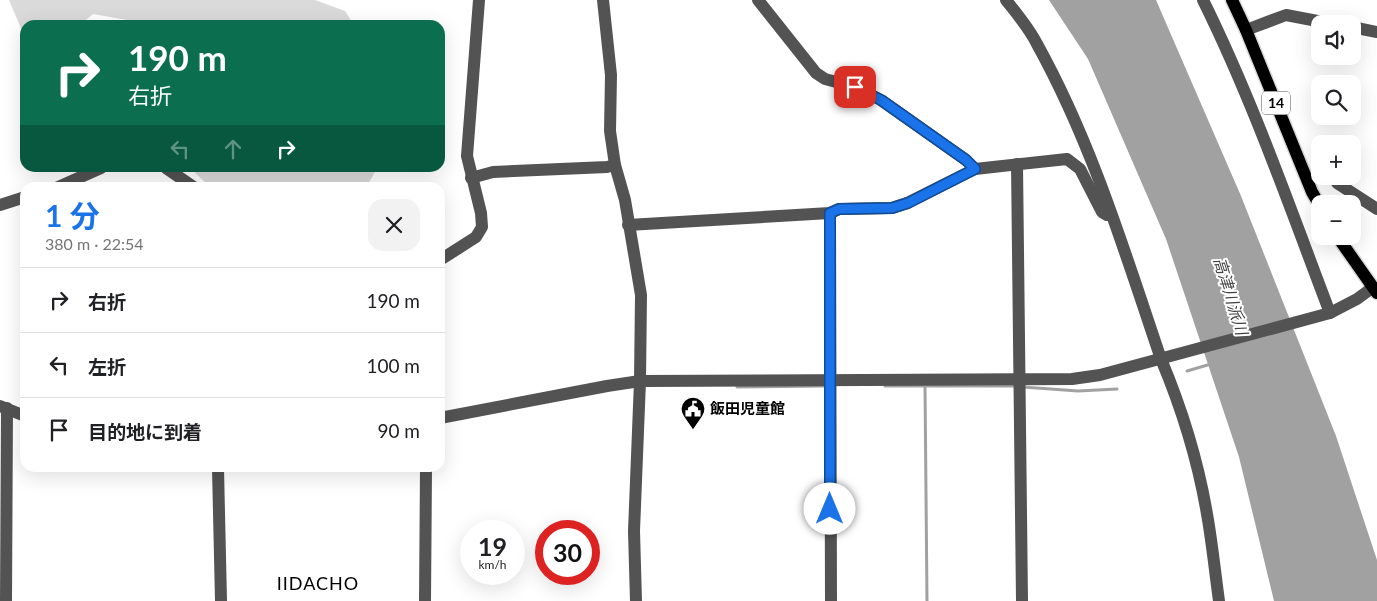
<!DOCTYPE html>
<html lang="ja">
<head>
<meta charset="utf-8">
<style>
  body { margin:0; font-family:Lato,"Noto Sans JP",sans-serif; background:#f2f2f2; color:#202124; height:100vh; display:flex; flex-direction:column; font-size:19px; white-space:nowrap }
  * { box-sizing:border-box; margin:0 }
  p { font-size:16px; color:#757577 }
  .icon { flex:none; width:28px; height:28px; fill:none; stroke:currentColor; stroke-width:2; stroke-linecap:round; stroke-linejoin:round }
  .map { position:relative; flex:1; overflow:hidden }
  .details { position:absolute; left:20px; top:182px; width:425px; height:290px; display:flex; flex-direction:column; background:#fff; border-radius:15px; box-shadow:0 5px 20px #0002 }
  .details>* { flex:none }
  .banner { position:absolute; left:20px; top:20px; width:425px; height:152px; border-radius:15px; box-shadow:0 5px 20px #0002; background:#0b6e4f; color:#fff; overflow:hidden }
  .tools { position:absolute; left:1311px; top:15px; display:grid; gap:10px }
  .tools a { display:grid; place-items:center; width:50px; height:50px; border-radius:10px; background:#fff; box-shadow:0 5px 20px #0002; font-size:25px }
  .speed { position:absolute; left:460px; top:520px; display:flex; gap:10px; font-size:25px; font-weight:700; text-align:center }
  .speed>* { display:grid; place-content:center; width:65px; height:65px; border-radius:50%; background:#fff; box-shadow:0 5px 20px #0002; line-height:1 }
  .speed small { font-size:12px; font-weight:400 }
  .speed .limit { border:8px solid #d22; background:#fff; color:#111 }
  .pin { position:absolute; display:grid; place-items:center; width:42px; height:42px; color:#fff; margin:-21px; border-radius:10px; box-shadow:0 2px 8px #0006 }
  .me { position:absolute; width:55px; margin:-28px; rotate:0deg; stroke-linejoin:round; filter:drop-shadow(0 0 4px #0008) }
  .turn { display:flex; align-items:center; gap:18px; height:105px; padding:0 25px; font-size:22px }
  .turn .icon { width:65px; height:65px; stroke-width:2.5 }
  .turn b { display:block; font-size:35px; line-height:42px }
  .lanes { display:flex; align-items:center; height:48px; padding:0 25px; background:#0003; justify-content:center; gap:25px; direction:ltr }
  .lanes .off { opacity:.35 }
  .round { display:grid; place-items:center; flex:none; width:52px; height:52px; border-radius:15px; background:#f2f2f2 }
  .summary { display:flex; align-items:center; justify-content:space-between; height:85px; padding:0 25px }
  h1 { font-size:30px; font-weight:700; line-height:38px; color:#1a73e8 }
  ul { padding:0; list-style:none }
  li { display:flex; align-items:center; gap:15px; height:65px; padding:0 25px; border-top:1px solid #e0e0e0 }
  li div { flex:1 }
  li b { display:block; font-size:19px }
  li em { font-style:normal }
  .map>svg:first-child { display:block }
  .green { fill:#dadada }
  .water { fill:#a1a1a1 }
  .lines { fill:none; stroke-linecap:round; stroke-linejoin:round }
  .stream { stroke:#a1a1a1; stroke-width:3 }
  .major-casing { stroke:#dbdbdb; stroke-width:15 }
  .minor { stroke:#535353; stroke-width:12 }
  .major { stroke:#000; stroke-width:12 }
  .route-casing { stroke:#114b97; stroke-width:12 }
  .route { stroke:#1a73e8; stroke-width:9 }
  .labels { text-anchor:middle; stroke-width:4; stroke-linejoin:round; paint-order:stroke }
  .shield { fill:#fff; stroke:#4c4c4c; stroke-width:1 }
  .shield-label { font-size:14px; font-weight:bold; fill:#000 }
  .poi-label { font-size:15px; font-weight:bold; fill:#000; stroke:#fff; text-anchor:start }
  .water-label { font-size:16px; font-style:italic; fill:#424242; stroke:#fff }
  .quarter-label { font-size:18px; letter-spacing:1px; fill:#000; stroke:#fff }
</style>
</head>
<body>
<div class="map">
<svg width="1377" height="601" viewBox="0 0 1377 601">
  <rect width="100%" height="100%" fill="#fff"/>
  <g class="green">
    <path d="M 9,0 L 315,0 L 345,11 L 354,25 L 138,25 L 138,22 L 93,14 L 80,25 L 25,25 L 25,38 Z"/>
    <path d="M 190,168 L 377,168 L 366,188 L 210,187 Z"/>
  </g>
  <path class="water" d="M 1049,0 L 1156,0 L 1241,196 L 1336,436 L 1377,560 L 1377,601 L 1274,601 L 1239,457 L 1166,239 L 1088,59 Z"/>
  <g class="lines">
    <g class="stream">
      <path d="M 1187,371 L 1211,364"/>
      <path d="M 885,386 L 925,386"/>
      <path d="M 737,387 L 824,386"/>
      <path d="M 1023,387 L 1078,391 L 1117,389"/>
      <path d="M 927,601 L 925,386 L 1017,386"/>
    </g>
    <defs>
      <g id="major">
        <path d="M 1232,0 L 1246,30 L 1312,192 L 1320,206"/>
        <path d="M 1337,236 L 1377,293"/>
      </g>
    </defs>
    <use href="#major" class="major-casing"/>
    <g class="minor">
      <path d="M 603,0 L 611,75 L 610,131 L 615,165 L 625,200 L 641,295 L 640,381 L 634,531 L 636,601"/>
      <path d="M 758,0 L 816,73 L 825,79 L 855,87 L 881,100 L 966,160 L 975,169"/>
      <path d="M 1006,0 C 1017,14 1029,28 1037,44 C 1092,143 1125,253 1161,359 C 1182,409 1198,461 1207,514 C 1212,542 1215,572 1219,601"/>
      <path d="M 1203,0 C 1253,101 1290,208 1330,313"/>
      <path d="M 1352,27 L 1377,32"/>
      <path d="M 1246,30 L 1286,15 L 1333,24"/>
      <path d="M 1017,164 L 1022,601"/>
      <path d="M 166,168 L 195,188"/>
      <path d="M 471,178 L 493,172 L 607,167 L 615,165"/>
      <path d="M 1337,183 L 1377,209"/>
      <path d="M 56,188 L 101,168"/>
      <path d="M 0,205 L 25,197"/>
      <path d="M 830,213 L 831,601"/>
      <path d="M 628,225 L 830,213 L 839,209 L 892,208 L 907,203 L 975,169 L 1067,159 L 1080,169 L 1102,212 L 1107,215"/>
      <path d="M 440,260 L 476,237 L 482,227 L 481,213 L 467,156 L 479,0"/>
      <path d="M 0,406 L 25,416"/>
      <path d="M 440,418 L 607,386 L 640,381 L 1072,379 L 1100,375 L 1330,313 L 1357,299 L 1372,288"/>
      <path d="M 218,468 L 221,601"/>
      <path d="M 6,601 L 7,408"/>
      <path d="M 425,601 L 426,468"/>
    </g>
    <use href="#major" class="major"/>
  </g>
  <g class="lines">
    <defs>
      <path id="route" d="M 830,509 L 830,213 L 839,209 L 892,208 L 908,203 L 975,169 L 966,160 L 881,100 L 855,87"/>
    </defs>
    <use href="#route" class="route-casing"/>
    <use href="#route" class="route"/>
  </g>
  <defs>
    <symbol id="civic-pin" viewBox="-11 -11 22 30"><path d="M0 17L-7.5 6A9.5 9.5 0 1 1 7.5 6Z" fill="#000" stroke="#fff"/><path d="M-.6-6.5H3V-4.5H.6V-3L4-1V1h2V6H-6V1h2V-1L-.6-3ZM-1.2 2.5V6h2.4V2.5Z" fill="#fff"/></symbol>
  </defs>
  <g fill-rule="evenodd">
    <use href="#civic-pin" x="679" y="395" width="28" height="38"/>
  </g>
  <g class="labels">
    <rect class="shield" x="1262" y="91.5" width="28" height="23" rx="4"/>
    <g class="shield-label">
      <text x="1276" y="108">14</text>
    </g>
    <g class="poi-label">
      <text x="710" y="414">飯田児童館</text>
    </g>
    <g class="water-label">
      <text transform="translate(1231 296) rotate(73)" y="6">高津川派川</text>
    </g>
    <g class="quarter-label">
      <text x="318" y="590">IIDACHO</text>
    </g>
  </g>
</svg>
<div class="tools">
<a><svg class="icon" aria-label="sound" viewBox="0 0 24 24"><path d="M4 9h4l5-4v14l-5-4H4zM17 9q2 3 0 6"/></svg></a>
<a><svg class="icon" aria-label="search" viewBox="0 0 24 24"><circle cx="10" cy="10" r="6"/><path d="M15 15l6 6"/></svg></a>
<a>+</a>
<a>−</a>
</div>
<div class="speed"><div>19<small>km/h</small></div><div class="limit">30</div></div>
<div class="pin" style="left:855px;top:87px;background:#d93025"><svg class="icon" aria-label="arrive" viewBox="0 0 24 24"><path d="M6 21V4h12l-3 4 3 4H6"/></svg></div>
<svg class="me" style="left:830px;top:509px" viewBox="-20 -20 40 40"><circle r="19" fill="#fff"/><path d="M0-13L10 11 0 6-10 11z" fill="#1a73e8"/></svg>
<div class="banner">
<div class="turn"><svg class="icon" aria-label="right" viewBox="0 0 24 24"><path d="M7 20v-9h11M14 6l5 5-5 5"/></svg><div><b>190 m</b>右折</div></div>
<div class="lanes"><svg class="icon off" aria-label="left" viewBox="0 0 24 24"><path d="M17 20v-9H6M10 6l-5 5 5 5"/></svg><svg class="icon off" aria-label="ahead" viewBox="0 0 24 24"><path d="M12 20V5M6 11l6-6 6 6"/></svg><svg class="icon" aria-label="right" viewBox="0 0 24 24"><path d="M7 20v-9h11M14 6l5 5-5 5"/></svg></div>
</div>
<section class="details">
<div class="summary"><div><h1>1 分</h1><p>380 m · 22:54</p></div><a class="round"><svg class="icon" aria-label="close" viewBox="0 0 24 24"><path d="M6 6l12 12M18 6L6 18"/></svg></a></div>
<ul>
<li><svg class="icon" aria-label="right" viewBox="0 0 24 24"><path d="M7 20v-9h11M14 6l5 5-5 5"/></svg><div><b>右折</b></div><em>190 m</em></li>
<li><svg class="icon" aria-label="left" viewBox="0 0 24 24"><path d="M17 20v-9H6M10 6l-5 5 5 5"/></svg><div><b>左折</b></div><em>100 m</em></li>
<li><svg class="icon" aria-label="arrive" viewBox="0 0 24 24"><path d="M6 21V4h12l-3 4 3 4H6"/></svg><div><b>目的地に到着</b></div><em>90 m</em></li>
</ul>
</section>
</div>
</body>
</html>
